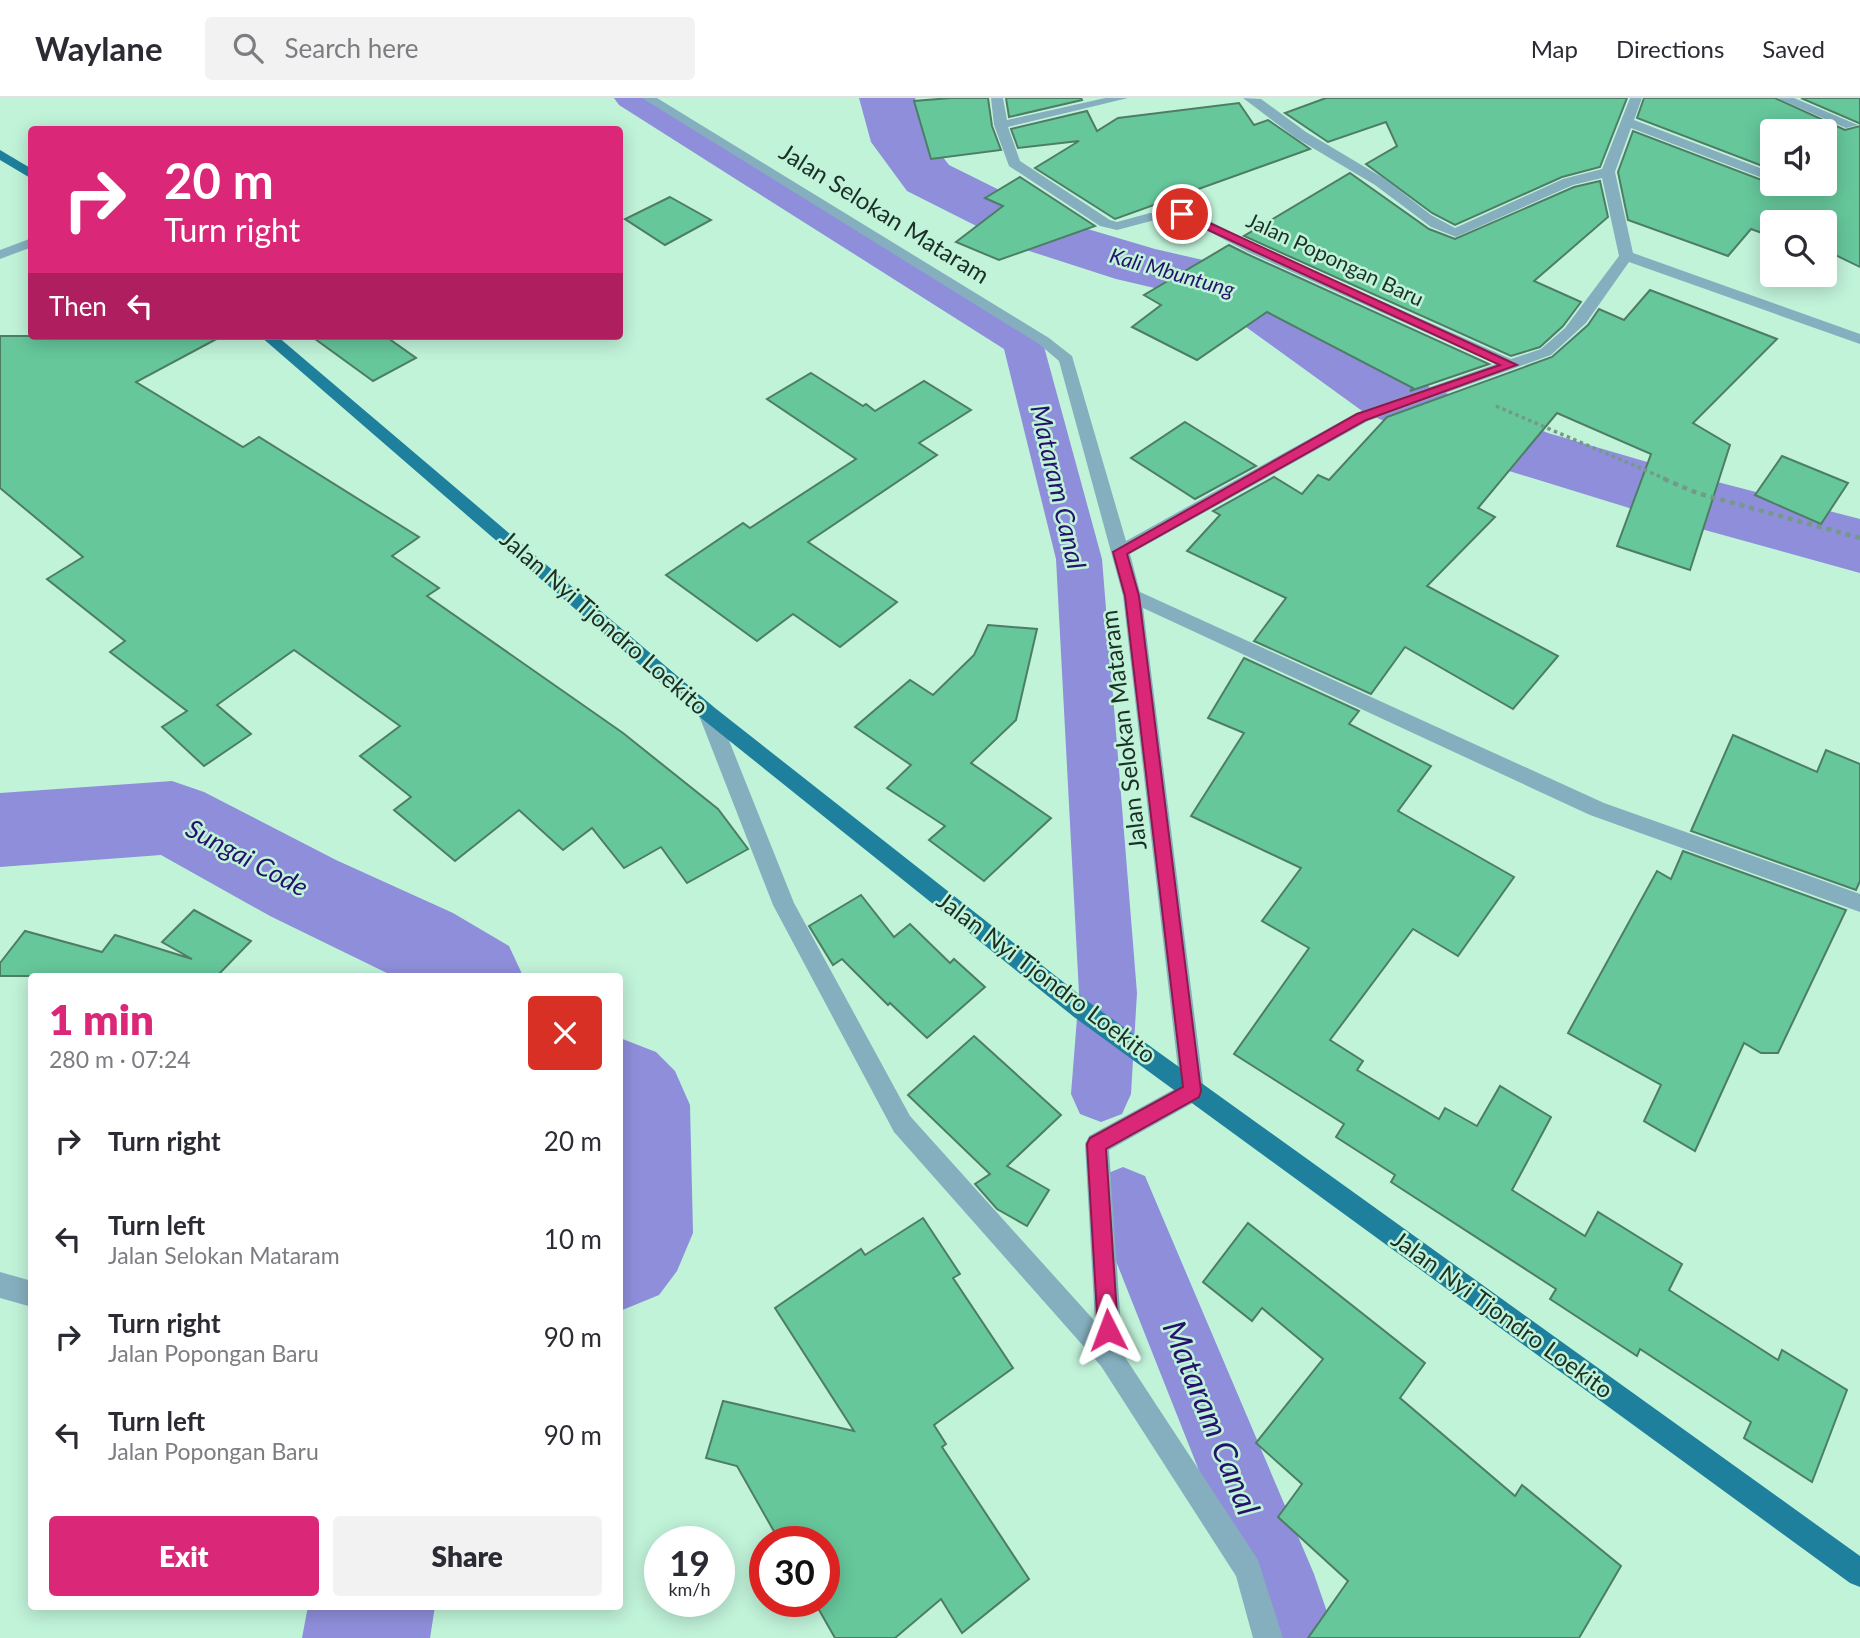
<!DOCTYPE html>
<html lang="en">
<head>
<meta charset="utf-8">
<style>
  body { margin:0; font-family:Lato,sans-serif; background:#f2f2f3; color:#2b2b33; height:100vh; display:flex; flex-direction:column; font-size:26px; white-space:nowrap }
  * { box-sizing:border-box; margin:0 }
  p { font-size:23px; color:#7c7c81 }
  .icon { flex:none; width:38px; height:38px; fill:none; stroke:currentColor; stroke-width:2; stroke-linecap:round; stroke-linejoin:round }
  .map { position:relative; flex:1; overflow:hidden }
  .details { position:absolute; left:28px; top:875px; width:595px; height:637px; display:flex; flex-direction:column; background:#fff; border-radius:7px; box-shadow:0 4px 18px #0003 }
  .details>* { flex:none }
  .hud { position:absolute; left:28px; top:28px; width:595px; height:214px; border-radius:7px; box-shadow:0 4px 18px #0003; background:#db2777; color:#fff; overflow:hidden }
  .fabs { position:absolute; left:1760px; top:21px; display:grid; gap:14px }
  .fabs a { display:grid; place-items:center; width:77px; height:77px; border-radius:7px; background:#fff; box-shadow:0 4px 18px #0003; font-size:35px }
  .speed { position:absolute; left:644px; top:1428px; display:flex; gap:14px; font-size:35px; font-weight:700; text-align:center }
  .speed>* { display:grid; place-content:center; width:91px; height:91px; border-radius:50%; background:#fff; box-shadow:0 4px 18px #0003; line-height:1 }
  .speed small { font-size:18px; font-weight:400 }
  .speed .limit { border:10px solid #d22; background:#fff; color:#111 }
  .pin { position:absolute; display:grid; place-items:center; width:60px; height:60px; color:#fff; margin:-30px; border:4px solid #fff; border-radius:50%; box-shadow:0 2px 7px #0007 }
  .me { position:absolute; width:77px; margin:-38px; rotate:357deg; stroke-linejoin:round; filter:drop-shadow(0 0 5px #0008) }
  .turn { display:flex; align-items:center; gap:24px; height:147px; padding:0 21px; font-size:32px }
  .turn .icon { width:91px; height:91px; stroke-width:2.5 }
  .turn b { display:block; font-size:49px; line-height:60px }
  .then { display:flex; align-items:center; height:66px; padding:0 21px; background:#0003; gap:14px; font-size:26px }
  .round { display:grid; place-items:center; flex:none; width:74px; height:74px; border-radius:7px; background:#f2f2f3 }
  .overview { display:flex; align-items:center; justify-content:space-between; height:119px; padding:0 21px }
  h1 { font-size:42px; font-weight:800; line-height:52px; color:#db2777 }
  .primary-button { display:flex; gap:14px; margin-top:auto; padding:14px 21px }
  .primary-button a { flex:1; height:80px; border-radius:7px; background:#db2777; color:#fff; font-size:28px; font-weight:800; line-height:80px; text-align:center }
  .primary-button a+a { background:#f2f2f3; color:#2b2b33 }
  ul { padding:0; list-style:none }
  li { display:flex; align-items:center; gap:21px; height:98px; padding:0 21px }
  li div { flex:1 }
  li b { display:block; font-size:26px }
  li em { font-style:normal }
  header { display:flex; align-items:center; gap:42px; box-sizing:border-box; height:98px; padding:0 35px; background:#fff; border-bottom:2px solid #e1e1e2 }
  header strong { font-size:33px }
  nav { display:flex; gap:38px; margin-inline-start:auto; font-size:24px }
  .search { width:490px; height:63px; background:#f2f2f3; display:flex; align-items:center; gap:18px; box-sizing:border-box; padding:0 24px; border-radius:7px; color:#7c7c81; font-size:26px }
  .map>svg:first-child { display:block }
  .lines { fill:none; stroke-linecap:round; stroke-linejoin:round }
  .canal { fill:#8e8edb; fill-rule:evenodd }
  .river { fill:#8e8edb; fill-rule:evenodd }
  .building { fill:#66c79b; stroke:#4e7d66; stroke-width:2 }
  .path-far1 { stroke:#759987; stroke-width:3.5; stroke-dasharray:3.5 3.5; stroke-linecap:butt }
  .path { stroke:#759987; stroke-width:4.5; stroke-dasharray:5 5; stroke-linecap:butt }
  .lane { fill:#85afbf; fill-rule:evenodd }
  .street { fill:#85afbf; fill-rule:evenodd }
  .primary { fill:#1e809d; fill-rule:evenodd }
  .route { fill:#db2777; stroke:#8e194d; stroke-width:2 }
  .labels { text-anchor:middle; stroke-width:5; stroke-linejoin:round; paint-order:stroke }
  .far-street-label { font-size:21px; fill:#1b2f26; stroke:#c1f3d9 }
  .far-water-label { font-size:21px; font-style:italic; fill:#26126c; stroke:#c1f3d9 }
  .street-label { font-size:24px; fill:#1b2f26; stroke:#c1f3d9 }
  .water-label { font-size:26px; font-style:italic; fill:#26126c; stroke:#c1f3d9 }
  .near-water-label { font-size:32px; font-style:italic; fill:#26126c; stroke:#c1f3d9 }
</style>
</head>
<body>
<header>
<strong>Waylane</strong>
<div class="search"><svg class="icon" aria-label="search" viewBox="0 0 24 24"><circle cx="10" cy="10" r="6"/><path d="M15 15l6 6"/></svg>Search here</div>
<nav><a>Map</a><a>Directions</a><a>Saved</a></nav>
</header>
<div class="map">
<svg width="1860" height="1540" viewBox="0 0 1860 1540">
  <rect width="100%" height="100%" fill="#c1f3d9"/>
  <g class="lines">
    <g class="canal">
      <path d="M 614,0 L 654,0 L 1037,236 L 1043,245 L 1102,461 L 1137,895 L 1131,996 L 1122,1016 L 1101,1024 L 1080,1016 L 1071,996 L 1079,895 L 1056,461 L 1004,251 L 619,7 Z"/>
      <path d="M 1123,1069 L 1145,1078 L 1314,1476 L 1336,1540 L 1260,1540 L 1240,1476 L 1091,1100 L 1101,1078 Z"/>
    </g>
    <g class="river">
      <path d="M 859,0 L 915,0 L 929,41 L 949,67 L 1064,124 L 1155,151 L 1255,174 L 1415,283 L 1548,335 L 1702,380 L 1860,421 L 1860,475 L 1665,421 L 1496,369 L 1365,315 L 1210,203 L 1116,181 L 1020,150 L 907,93 L 871,44 Z"/>
      <path d="M 172,683 L 204,694 L 336,762 L 453,815 L 509,848 L 523,878 L 393,878 L 270,818 L 161,757 L 0,769 L 0,695 Z"/>
      <path d="M 620,940 L 656,954 L 675,973 L 690,1007 L 693,1135 L 677,1173 L 659,1197 L 620,1213 Z"/>
      <path d="M 308,1508 L 435,1508 L 430,1540 L 302,1540 Z"/>
    </g>
  </g>
  <g class="building">
    <path d="M 951,0 L 988,0 L 992,28 L 1001,52 L 931,61 L 914,3 Z"/>
    <path d="M 1006,0 L 1081,0 L 1082,2 L 1009,19 Z"/>
    <path d="M 1326,0 L 1627,0 L 1600,69 L 1562,79 L 1455,127 L 1432,115 L 1366,66 L 1397,48 L 1386,24 L 1328,44 L 1285,15 Z"/>
    <path d="M 1644,0 L 1775,0 L 1845,32 L 1860,28 L 1860,169 L 1825,152 L 1825,124 L 1773,124 L 1773,139 L 1751,131 L 1728,158 L 1628,122 L 1618,74 L 1633,33 L 1772,86 L 1825,86 L 1825,33 L 1773,33 L 1773,72 L 1637,20 Z"/>
    <path d="M 1801,0 L 1860,0 L 1860,26 L 1859,25 Z"/>
    <path d="M 1239,5 L 1254,27 L 1268,22 L 1310,51 L 1115,121 L 1035,70 L 1079,43 L 1018,50 L 1011,31 L 1087,13 L 1097,33 L 1118,20 Z"/>
    <path d="M 1350,75 L 1429,131 L 1455,141 L 1574,89 L 1600,83 L 1608,119 L 1534,183 L 1581,204 L 1563,228 L 1540,249 L 1511,258 L 1244,138 Z"/>
    <path d="M 1020,79 L 1095,128 L 999,162 L 956,144 L 1003,108 L 985,100 Z"/>
    <path d="M 670,99 L 711,122 L 665,147 L 625,121 Z"/>
    <path d="M 1229,147 L 1247,156 L 1489,266 L 1410,293 L 1413,290 L 1267,214 L 1197,262 L 1132,229 L 1161,207 L 1144,197 Z"/>
    <path d="M 1650,192 L 1777,241 L 1693,325 L 1730,347 L 1690,472 L 1617,448 L 1651,356 L 1557,315 L 1478,410 L 1495,419 L 1427,488 L 1558,558 L 1513,611 L 1405,549 L 1371,596 L 1254,543 L 1286,500 L 1187,453 L 1220,417 L 1213,413 L 1274,379 L 1302,396 L 1318,377 L 1329,382 L 1387,319 L 1552,259 L 1588,227 L 1599,211 L 1624,222 Z"/>
    <path d="M 0,238 L 222,238 L 136,284 L 243,349 L 259,339 L 419,439 L 392,458 L 439,490 L 427,498 L 623,635 L 718,711 L 748,751 L 687,785 L 661,749 L 624,770 L 592,730 L 563,752 L 519,712 L 455,763 L 394,712 L 411,699 L 360,658 L 400,628 L 294,552 L 217,607 L 251,636 L 204,668 L 162,629 L 187,613 L 110,554 L 125,543 L 47,481 L 83,459 L 0,390 Z"/>
    <path d="M 311,238 L 385,238 L 416,260 L 373,283 Z"/>
    <path d="M 811,275 L 863,308 L 866,306 L 875,313 L 924,283 L 971,312 L 919,345 L 937,357 L 808,444 L 897,504 L 840,549 L 793,516 L 757,543 L 666,477 L 743,425 L 750,430 L 856,361 L 767,301 Z"/>
    <path d="M 1185,324 L 1256,368 L 1195,401 L 1131,360 Z"/>
    <path d="M 1782,358 L 1848,385 L 1821,426 L 1755,397 Z"/>
    <path d="M 988,527 L 1037,531 L 1016,622 L 971,665 L 1051,720 L 984,783 L 929,742 L 945,728 L 887,690 L 911,667 L 855,629 L 910,582 L 933,597 L 974,557 Z"/>
    <path d="M 1244,560 L 1359,613 L 1349,626 L 1431,668 L 1398,713 L 1514,779 L 1458,858 L 1413,831 L 1330,942 L 1363,963 L 1357,972 L 1439,1021 L 1445,1010 L 1477,1028 L 1500,988 L 1551,1019 L 1512,1092 L 1585,1138 L 1598,1114 L 1682,1166 L 1669,1192 L 1778,1262 L 1782,1252 L 1847,1292 L 1812,1384 L 1744,1340 L 1751,1324 L 1640,1251 L 1637,1258 L 1550,1201 L 1556,1191 L 1391,1084 L 1395,1077 L 1336,1039 L 1344,1026 L 1234,956 L 1309,850 L 1262,823 L 1301,770 L 1191,718 L 1244,635 L 1208,620 Z"/>
    <path d="M 1733,637 L 1817,674 L 1826,652 L 1860,666 L 1860,783 L 1856,792 L 1691,733 Z"/>
    <path d="M 1683,753 L 1846,812 L 1778,955 L 1761,955 L 1744,945 L 1695,1053 L 1644,1023 L 1661,987 L 1568,935 L 1657,773 L 1671,781 Z"/>
    <path d="M 861,797 L 894,839 L 910,826 L 950,865 L 954,861 L 985,889 L 927,940 L 890,905 L 888,907 L 842,861 L 833,867 L 809,828 Z"/>
    <path d="M 194,812 L 251,843 L 217,878 L 0,878 L 0,865 L 25,833 L 102,854 L 115,837 L 192,861 L 162,844 Z"/>
    <path d="M 974,938 L 1061,1017 L 1007,1068 L 1049,1092 L 1027,1128 L 997,1111 L 975,1086 L 990,1076 L 908,997 Z"/>
    <path d="M 923,1120 L 960,1176 L 953,1180 L 1013,1270 L 934,1327 L 946,1346 L 942,1349 L 1029,1481 L 962,1535 L 941,1501 L 895,1540 L 835,1540 L 814,1503 L 824,1503 L 824,1444 L 780,1444 L 737,1368 L 706,1360 L 723,1303 L 854,1333 L 775,1210 L 861,1151 L 865,1157 Z"/>
    <path d="M 1248,1125 L 1425,1265 L 1400,1300 L 1515,1398 L 1522,1387 L 1621,1468 L 1579,1540 L 1308,1540 L 1348,1483 L 1278,1419 L 1302,1386 L 1256,1345 L 1323,1261 L 1262,1210 L 1252,1223 L 1203,1184 Z"/>
  </g>
  <g class="lines">
    <path class="path-far1" d="M 1496,308 L 1668,382"/>
    <path class="path" d="M 1664,381 L 1697,395 L 1860,440"/>
    <path class="lane" d="M 708,608 L 718,615 L 794,805 L 910,1018 L 1119,1250 L 1258,1462 L 1283,1540 L 1253,1540 L 1236,1478 L 1101,1268 L 894,1034 L 773,807 L 698,615 Z"/>
    <g class="street">
      <path d="M 642,0 L 657,0 L 1049,240 L 1072,258 L 1126,443 L 1356,315 L 1496,266 L 1248,154 L 1185,121 L 1151,123 L 1117,132 L 1100,128 L 1009,68 L 994,27 L 991,0 L 1003,0 L 1007,22 L 1105,0 L 1128,0 L 1008,29 L 1020,63 L 1110,122 L 1117,124 L 1150,115 L 1192,114 L 1258,148 L 1511,261 L 1541,251 L 1565,230 L 1619,158 L 1602,80 L 1573,87 L 1456,139 L 1431,129 L 1375,87 L 1296,40 L 1243,0 L 1261,1 L 1306,34 L 1385,81 L 1431,117 L 1455,130 L 1563,81 L 1602,71 L 1630,0 L 1642,0 L 1634,22 L 1773,75 L 1773,84 L 1631,30 L 1615,74 L 1633,155 L 1860,236 L 1860,246 L 1629,164 L 1586,225 L 1551,257 L 1368,323 L 1130,456 L 1140,494 L 1604,705 L 1860,796 L 1860,814 L 1590,717 L 1143,510 L 1204,993 L 1200,1001 L 1109,1052 L 1123,1259 L 1119,1268 L 1110,1272 L 1101,1268 L 1097,1259 L 1085,1046 L 1089,1038 L 1180,988 L 1123,498 L 1059,263 L 1039,246 Z"/>
      <path d="M 1777,0 L 1794,0 L 1858,27 L 1846,30 Z"/>
      <path d="M 32,140 L 32,149 L 0,161 L 0,152 Z"/>
      <path d="M 0,1174 L 32,1183 L 32,1209 L 0,1200 Z"/>
    </g>
    <g class="primary">
      <path d="M 0,52 L 32,71 L 32,81 L 0,62 Z"/>
      <path d="M 260,238 L 277,238 L 715,610 L 1090,905 L 1860,1458 L 1860,1489 L 1850,1485 L 1074,919 L 701,620 Z"/>
    </g>
  </g>
  <path class="route" d="M 1178,114 L 1186,114 L 1517,267 L 1366,322 L 1127,456 L 1139,498 L 1201,993 L 1199,999 L 1106,1051 L 1118,1232 L 1115,1239 L 1108,1242 L 1101,1239 L 1098,1232 L 1087,1046 L 1090,1040 L 1183,989 L 1125,498 L 1113,454 L 1357,316 L 1500,267 L 1178,118 Z"/>
  <g class="labels">
    <g class="far-street-label">
      <text transform="translate(1335 162) rotate(25)" y="7">Jalan Popongan Baru</text>
    </g>
    <g class="far-water-label">
      <text transform="translate(1172 175) rotate(16)" y="7">Kali Mbuntung</text>
    </g>
    <g class="street-label">
      <text transform="translate(884 116) rotate(32)" y="8">Jalan Selokan Mataram</text>
      <text transform="translate(604 525) rotate(41)" y="8">Jalan Nyi Tjondro Loekito</text>
      <text transform="translate(1124 632) rotate(-97)" y="8">Jalan Selokan Mataram</text>
      <text transform="translate(1046 880) rotate(37)" y="8">Jalan Nyi Tjondro Loekito</text>
      <text transform="translate(1502 1217) rotate(36)" y="8">Jalan Nyi Tjondro Loekito</text>
    </g>
    <g class="water-label">
      <text transform="translate(1058 389) rotate(77)" y="9">Mataram Canal</text>
      <text transform="translate(247 760) rotate(28)" y="9">Sungai Code</text>
    </g>
    <g class="near-water-label">
      <text transform="translate(1211 1320) rotate(68)" y="11">Mataram Canal</text>
    </g>
  </g>
</svg>
<div class="fabs">
<a><svg class="icon" aria-label="sound" viewBox="0 0 24 24"><path d="M4 9h4l5-4v14l-5-4H4zM17 9q2 3 0 6"/></svg></a>
<a><svg class="icon" aria-label="search" viewBox="0 0 24 24"><circle cx="10" cy="10" r="6"/><path d="M15 15l6 6"/></svg></a>
</div>
<div class="speed"><div>19<small>km/h</small></div><div class="limit">30</div></div>
<div class="pin" style="left:1182px;top:116px;background:#d93025"><svg class="icon" aria-label="arrive" viewBox="0 0 24 24"><path d="M6 21V4h12l-3 4 3 4H6"/></svg></div>
<svg class="me" style="left:1108px;top:1232px" viewBox="-20 -20 40 40"><path d="M0-17L14 15 0 8-14 15z" fill="#db2777" stroke="#fff" stroke-width="4"/></svg>
<div class="hud">
<div class="turn"><svg class="icon" aria-label="right" viewBox="0 0 24 24"><path d="M7 20v-9h11M14 6l5 5-5 5"/></svg><div><b>20 m</b>Turn right</div></div>
<div class="then">Then<svg class="icon" aria-label="left" viewBox="0 0 24 24"><path d="M17 20v-9H6M10 6l-5 5 5 5"/></svg></div>
</div>
<section class="details">
<div class="overview"><div><h1>1 min</h1><p>280 m · 07:24</p></div><a class="round" style="background:#d93025;color:#fff"><svg class="icon" aria-label="close" viewBox="0 0 24 24"><path d="M6 6l12 12M18 6L6 18"/></svg></a></div>
<ul>
<li><svg class="icon" aria-label="right" viewBox="0 0 24 24"><path d="M7 20v-9h11M14 6l5 5-5 5"/></svg><div><b>Turn right</b></div><em>20 m</em></li>
<li><svg class="icon" aria-label="left" viewBox="0 0 24 24"><path d="M17 20v-9H6M10 6l-5 5 5 5"/></svg><div><b>Turn left</b><p>Jalan Selokan Mataram</p></div><em>10 m</em></li>
<li><svg class="icon" aria-label="right" viewBox="0 0 24 24"><path d="M7 20v-9h11M14 6l5 5-5 5"/></svg><div><b>Turn right</b><p>Jalan Popongan Baru</p></div><em>90 m</em></li>
<li><svg class="icon" aria-label="left" viewBox="0 0 24 24"><path d="M17 20v-9H6M10 6l-5 5 5 5"/></svg><div><b>Turn left</b><p>Jalan Popongan Baru</p></div><em>90 m</em></li>
</ul>
<div class="primary-button"><a>Exit</a><a>Share</a></div>
</section>
</div>
</body>
</html>
